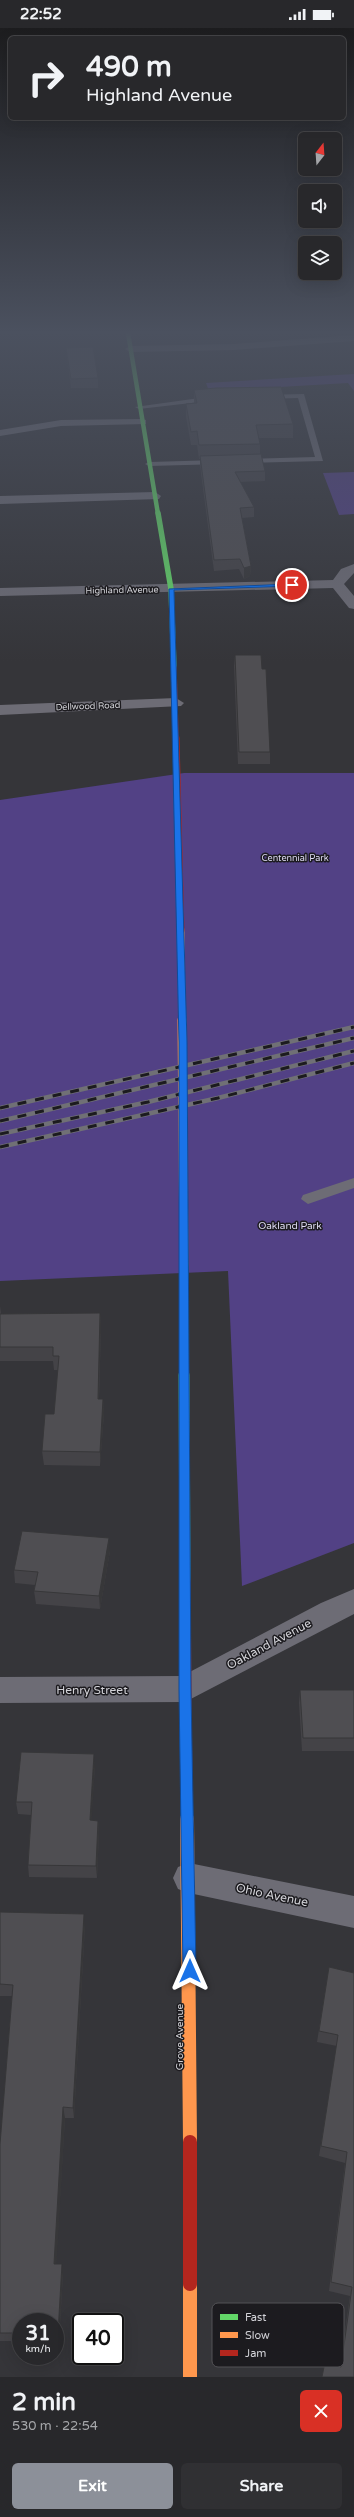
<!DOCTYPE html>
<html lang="en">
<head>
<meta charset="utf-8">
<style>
  body { margin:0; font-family:"Varela Round",sans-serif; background:#303033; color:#f1f3f6; height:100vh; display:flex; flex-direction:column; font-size:15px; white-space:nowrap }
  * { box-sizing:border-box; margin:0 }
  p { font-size:13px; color:#a5a6a9 }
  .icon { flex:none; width:22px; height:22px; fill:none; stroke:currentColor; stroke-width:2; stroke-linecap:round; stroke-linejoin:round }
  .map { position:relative; height:2349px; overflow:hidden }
  .panel { display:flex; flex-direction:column; background:#28282b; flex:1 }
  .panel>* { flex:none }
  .banner { position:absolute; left:8px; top:8px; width:338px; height:84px; border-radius:6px; box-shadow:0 4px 16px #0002,0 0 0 1px #444447; background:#28282b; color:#f1f3f6; overflow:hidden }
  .needle { width:26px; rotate:17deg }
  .tools { position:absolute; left:298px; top:104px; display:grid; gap:8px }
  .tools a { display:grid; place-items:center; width:44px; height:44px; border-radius:6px; background:#28282b; box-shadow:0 4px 16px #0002,0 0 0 1px #444447; font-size:20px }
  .speed { position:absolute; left:12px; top:2285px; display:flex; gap:8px; font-size:20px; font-weight:700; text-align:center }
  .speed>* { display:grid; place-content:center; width:52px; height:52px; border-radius:50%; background:#28282b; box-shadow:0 4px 16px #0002,0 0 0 1px #444447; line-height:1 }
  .speed small { font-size:10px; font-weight:400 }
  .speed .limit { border:2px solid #111; border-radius:6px; background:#fff; color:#111 }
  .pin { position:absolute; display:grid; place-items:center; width:34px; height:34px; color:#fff; margin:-17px; border:2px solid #fff; border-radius:50%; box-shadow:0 1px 4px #0007 }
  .me { position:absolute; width:44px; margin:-22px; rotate:0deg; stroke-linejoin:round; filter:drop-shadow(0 0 3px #0008) }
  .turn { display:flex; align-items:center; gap:14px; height:84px; padding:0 12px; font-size:18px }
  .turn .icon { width:52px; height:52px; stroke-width:2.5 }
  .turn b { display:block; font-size:28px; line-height:34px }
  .round { display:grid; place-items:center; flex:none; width:42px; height:42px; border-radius:6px; background:#303033 }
  .headline { display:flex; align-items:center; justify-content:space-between; height:68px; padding:0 12px }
  h1 { font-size:24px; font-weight:800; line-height:30px }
  .cta { display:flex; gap:8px; margin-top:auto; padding:8px 12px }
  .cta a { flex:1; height:46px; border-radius:6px; background:#8c9099; color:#fff; font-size:16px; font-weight:800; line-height:46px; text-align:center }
  .cta a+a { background:#303033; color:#f1f3f6 }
  .status { display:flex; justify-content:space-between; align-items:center; height:28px; padding:0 20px; background:#28282b; direction:ltr }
  .status svg { height:11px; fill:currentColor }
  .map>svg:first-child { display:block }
  .green { fill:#524185 }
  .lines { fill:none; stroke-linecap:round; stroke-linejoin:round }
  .lane { fill:#6d6c75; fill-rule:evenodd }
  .street { fill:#6d6c75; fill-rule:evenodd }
  .fast-far3 { stroke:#63d668; stroke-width:4.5 }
  .fast-far2 { stroke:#63d668; stroke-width:5.5 }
  .fast-far1 { stroke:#63d668; stroke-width:9 }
  .fast { stroke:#63d668; stroke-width:11 }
  .slow-far3 { stroke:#ff974d; stroke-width:7 }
  .slow-far2 { stroke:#ff974d; stroke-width:9 }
  .slow-far1 { stroke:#ff974d; stroke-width:11 }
  .slow { stroke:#ff974d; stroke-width:14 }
  .jam-far3 { stroke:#b3261e; stroke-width:5.5 }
  .jam-far2 { stroke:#b3261e; stroke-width:7 }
  .jam-far1 { stroke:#b3261e; stroke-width:11 }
  .jam { stroke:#b3261e; stroke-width:14 }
  .rail-casing { stroke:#707075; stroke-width:4.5 }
  .rail { stroke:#1c1b1f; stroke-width:3; stroke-dasharray:9; stroke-linecap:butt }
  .wall { fill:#444347 }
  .shaded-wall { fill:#373739 }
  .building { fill:#4f4e52; stroke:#373739 }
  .route { fill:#1a73e8; stroke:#114b97 }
  .labels { text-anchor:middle; stroke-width:3; stroke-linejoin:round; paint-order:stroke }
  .far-street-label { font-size:9px; fill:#d3d3d8; stroke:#1c1b1f }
  .far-park-label { font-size:9px; fill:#dedbf2; stroke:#1c1b1f }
  .park-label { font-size:10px; fill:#dedbf2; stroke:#1c1b1f }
  .street-label { font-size:10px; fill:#d3d3d8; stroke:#1c1b1f }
  .near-street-label { font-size:12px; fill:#d3d3d8; stroke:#1c1b1f }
  .key { fill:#1c1b1f; stroke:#535256; stroke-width:1 }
  .key-label { font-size:11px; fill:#d3d3d8 }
</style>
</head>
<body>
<div class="status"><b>22:52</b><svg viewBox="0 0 49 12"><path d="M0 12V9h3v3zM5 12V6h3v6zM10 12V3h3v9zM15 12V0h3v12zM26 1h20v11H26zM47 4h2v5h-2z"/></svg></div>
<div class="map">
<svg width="354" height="2349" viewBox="0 0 354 2349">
  <rect width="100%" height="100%" fill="#353539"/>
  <g class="green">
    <path d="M 354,346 L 354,363 L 348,355 L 209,363 L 206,355 Z"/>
    <path d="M 354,444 L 354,486 L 339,487 L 323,445 Z"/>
    <path d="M 184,745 L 354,745 L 354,1515 L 242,1558 L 228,1243 L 0,1253 L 0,772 Z"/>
  </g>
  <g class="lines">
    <g class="lane">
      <path d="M 304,366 L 323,433 L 240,435 L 240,431 L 243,431 L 315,429 L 298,370 L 264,371 L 260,369 L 264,367 Z"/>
      <path d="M 214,368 L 218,370 L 217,372 L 139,381 L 135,379 Z"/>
      <path d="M 219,432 L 222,432 L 222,436 L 149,438 L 145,436 L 149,434 Z"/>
      <path d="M 354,1150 L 354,1160 L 308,1176 L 301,1171 L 303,1167 Z"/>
    </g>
    <g class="street">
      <path d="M 354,307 L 354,313 L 234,322 L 130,324 L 125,321 L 130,318 L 234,316 Z"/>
      <path d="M 142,391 L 146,392 L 146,396 L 61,398 L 0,408 L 0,402 L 61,392 Z"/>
      <path d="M 155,464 L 161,468 L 159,471 L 0,476 L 0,468 Z"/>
      <path d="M 354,536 L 354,545 L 344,556 L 354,568 L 354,581 L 349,580 L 333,560 L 0,568 L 0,560 L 333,552 L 341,541 Z"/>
      <path d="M 176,670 L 184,675 L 181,678 L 0,687 L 0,677 Z"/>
      <path d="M 354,1561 L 354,1586 L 185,1674 L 0,1675 L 0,1649 L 182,1648 L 321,1575 Z"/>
      <path d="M 189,1835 L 354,1868 L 354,1900 L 189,1865 L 178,1861 L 173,1850 L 178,1839 Z"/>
    </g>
    <path class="fast-far3" d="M 128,305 L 158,486"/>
    <path class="fast-far2" d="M 158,485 L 171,561 L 174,640"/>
    <path class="fast-far1" d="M 184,1236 L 184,1348"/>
    <path class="fast" d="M 184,1347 L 185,1552"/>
    <path class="slow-far3" d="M 181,902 L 182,993"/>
    <path class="slow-far2" d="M 182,992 L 184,1236"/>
    <path class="slow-far1" d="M 187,1765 L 187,1792"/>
    <g class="slow">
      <path d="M 187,1791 L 190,2114"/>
      <path d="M 190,2256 L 190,2349"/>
    </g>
    <path class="jam-far3" d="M 174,640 L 176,711"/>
    <path class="jam-far2" d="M 176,710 L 181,902"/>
    <path class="jam-far1" d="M 185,1552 L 187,1765"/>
    <path class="jam" d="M 190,2114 L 190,2256"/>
    <defs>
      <g id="rail">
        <path d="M 0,1080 L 354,999"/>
        <path d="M 0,1093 L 354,1010"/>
        <path d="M 0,1106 L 148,1074 L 354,1023"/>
        <path d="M 0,1119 L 218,1070 L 354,1035"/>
      </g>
    </defs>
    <use href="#rail" class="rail-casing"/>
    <use href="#rail" class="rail"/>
  </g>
  <g class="wall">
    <path d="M 66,320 L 98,350 L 98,360 L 71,360 L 67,329 Z"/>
    <path d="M 194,362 L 293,396 L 293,410 L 259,410 L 260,416 L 260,426 L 265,443 L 265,453 L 240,454 L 254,479 L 254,489 L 242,490 L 251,538 L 250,548 L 244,551 L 239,541 L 214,543 L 200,438 L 200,431 L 199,431 L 197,417 L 191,417 L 186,389 L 186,376 L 194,375 Z"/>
    <path d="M 235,627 L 270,724 L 270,736 L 238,736 L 234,638 Z"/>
    <path d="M 0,1278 L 1,1286 L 100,1285 L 101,1299 L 99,1371 L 103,1371 L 104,1385 L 100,1438 L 44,1437 L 42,1423 L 54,1386 L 58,1342 L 54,1342 L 53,1333 L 0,1333 Z"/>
    <path d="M 110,1523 L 100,1581 L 36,1576 L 34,1563 L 35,1557 L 15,1555 L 14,1542 Z"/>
    <path d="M 300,1662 L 354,1662 L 354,1723 L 302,1723 L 299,1675 Z"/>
    <path d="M 95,1739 L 91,1792 L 98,1793 L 99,1805 L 97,1850 L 29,1849 L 28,1837 L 31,1787 L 18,1786 L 16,1774 Z"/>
    <path d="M 0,1884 L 85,1898 L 74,2090 L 65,2090 L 56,2236 L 63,2246 L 59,2314 L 55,2314 L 55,2294 L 21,2294 L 21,2313 L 0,2313 L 0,2116 L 12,1968 L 0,1968 Z"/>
    <path d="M 329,1939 L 354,1945 L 354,2349 L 322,2349 L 325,2334 L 340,2338 L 350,2268 L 329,2263 L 345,2135 L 319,2128 L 337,2018 L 317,2014 Z"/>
  </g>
  <g class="shaded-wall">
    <path d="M 251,538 L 250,548 L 244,551 L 244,540 Z"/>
    <path d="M 100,1285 L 101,1299 L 98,1385 L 98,1371 Z"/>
    <path d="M 103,1371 L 104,1385 L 100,1438 L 100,1424 Z"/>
    <path d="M 109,1510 L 110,1523 L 100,1581 L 99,1568 Z"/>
    <path d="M 94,1726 L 95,1739 L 91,1805 L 90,1792 Z"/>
    <path d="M 98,1793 L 99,1805 L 97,1850 L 96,1838 Z"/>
    <path d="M 84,1886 L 85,1898 L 74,2090 L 73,2080 Z"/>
    <path d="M 63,2079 L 65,2090 L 56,2245 L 54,2236 Z"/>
    <path d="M 62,2236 L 63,2246 L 59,2314 L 58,2305 Z"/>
  </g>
  <g class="building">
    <path d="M 93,319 L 98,350 L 71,351 L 66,320 Z"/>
    <path d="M 281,359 L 293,396 L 256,397 L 260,416 L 199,417 L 197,403 L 191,404 L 186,376 L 197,375 L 194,362 L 216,360 Z"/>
    <path d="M 261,426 L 265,443 L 235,444 L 254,479 L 240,480 L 251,538 L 244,540 L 240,531 L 214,532 L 200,428 Z"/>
    <path d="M 235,627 L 261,627 L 262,641 L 266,641 L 270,724 L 239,724 Z"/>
    <path d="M 100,1285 L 98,1371 L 103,1371 L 100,1424 L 42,1423 L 45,1386 L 54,1386 L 59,1328 L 53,1328 L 53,1319 L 0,1319 L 0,1286 Z"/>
    <path d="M 22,1503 L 109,1510 L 99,1568 L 34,1563 L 38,1544 L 14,1542 Z"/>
    <path d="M 300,1662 L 354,1662 L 354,1710 L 303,1710 Z"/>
    <path d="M 21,1724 L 94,1726 L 90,1792 L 98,1793 L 96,1838 L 28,1837 L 32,1774 L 16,1774 Z"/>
    <path d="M 0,1884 L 84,1886 L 73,2080 L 63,2079 L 54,2236 L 62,2236 L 58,2305 L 55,2305 L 55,2294 L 21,2294 L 21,2305 L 0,2305 L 0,2116 L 13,1957 L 0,1956 Z"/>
    <path d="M 329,1939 L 354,1945 L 354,2349 L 322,2349 L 325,2334 L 341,2339 L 352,2259 L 331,2254 L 347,2124 L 321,2118 L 338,2007 L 319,2003 Z"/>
  </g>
  <linearGradient id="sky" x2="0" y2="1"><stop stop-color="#1d1d1f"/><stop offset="0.48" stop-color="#4b515f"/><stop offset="1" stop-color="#4b515f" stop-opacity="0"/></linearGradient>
  <rect width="354" height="634" fill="url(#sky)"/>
  <path class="route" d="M 292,556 L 293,558 L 174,562 L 187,1014 L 191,1662 L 196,1943 L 194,1948 L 190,1950 L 185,1948 L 183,1943 L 179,1662 L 179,1014 L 169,561 Z"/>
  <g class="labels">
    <g class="far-street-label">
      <text transform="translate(122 562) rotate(-1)" y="3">Highland Avenue</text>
      <text transform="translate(88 678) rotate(-2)" y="3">Dellwood Road</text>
    </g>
    <g class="far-park-label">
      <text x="295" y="833">Centennial Park</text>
    </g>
    <g class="park-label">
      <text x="290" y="1201">Oakland Park</text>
    </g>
    <g class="street-label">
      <text transform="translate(179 2009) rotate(-90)" y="4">Grove Avenue</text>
    </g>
    <g class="near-street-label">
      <text transform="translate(269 1616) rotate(-28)" y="4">Oakland Avenue</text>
      <text x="92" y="1666">Henry Street</text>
      <text transform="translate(272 1867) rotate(12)" y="4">Ohio Avenue</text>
    </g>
  </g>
  <rect x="212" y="2275" width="132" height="64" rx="6" class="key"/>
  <rect x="220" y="2286" width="18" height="6" fill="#63d668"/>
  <rect x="220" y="2304" width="18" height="6" fill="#ff974d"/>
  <rect x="220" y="2322" width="18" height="6" fill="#b3261e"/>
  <g class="key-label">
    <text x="245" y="2293">Fast</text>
    <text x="245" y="2311">Slow</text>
    <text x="245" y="2329">Jam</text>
  </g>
</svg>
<div class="tools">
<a><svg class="needle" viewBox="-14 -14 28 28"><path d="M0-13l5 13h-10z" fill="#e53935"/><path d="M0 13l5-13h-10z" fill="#a5a6a9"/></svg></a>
<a><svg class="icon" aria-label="sound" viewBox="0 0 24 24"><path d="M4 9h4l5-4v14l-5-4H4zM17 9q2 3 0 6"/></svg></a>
<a><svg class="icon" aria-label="layers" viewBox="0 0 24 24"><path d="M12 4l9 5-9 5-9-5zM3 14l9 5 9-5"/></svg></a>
</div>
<div class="speed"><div>31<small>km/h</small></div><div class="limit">40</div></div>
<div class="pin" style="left:292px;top:557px;background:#d93025"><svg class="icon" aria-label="arrive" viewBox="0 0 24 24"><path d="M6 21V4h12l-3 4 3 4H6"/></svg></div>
<svg class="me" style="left:190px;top:1943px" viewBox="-20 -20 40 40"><path d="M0-17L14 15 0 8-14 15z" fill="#1a73e8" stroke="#fff" stroke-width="4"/></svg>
<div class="banner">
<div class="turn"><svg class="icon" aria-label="right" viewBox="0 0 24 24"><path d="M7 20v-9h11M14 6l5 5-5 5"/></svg><div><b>490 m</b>Highland Avenue</div></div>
</div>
</div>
<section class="panel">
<div class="headline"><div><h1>2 min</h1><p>530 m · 22:54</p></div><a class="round" style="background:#d93025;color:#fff"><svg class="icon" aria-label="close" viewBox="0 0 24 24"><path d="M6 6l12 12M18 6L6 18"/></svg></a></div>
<div class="cta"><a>Exit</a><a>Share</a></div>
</section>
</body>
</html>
